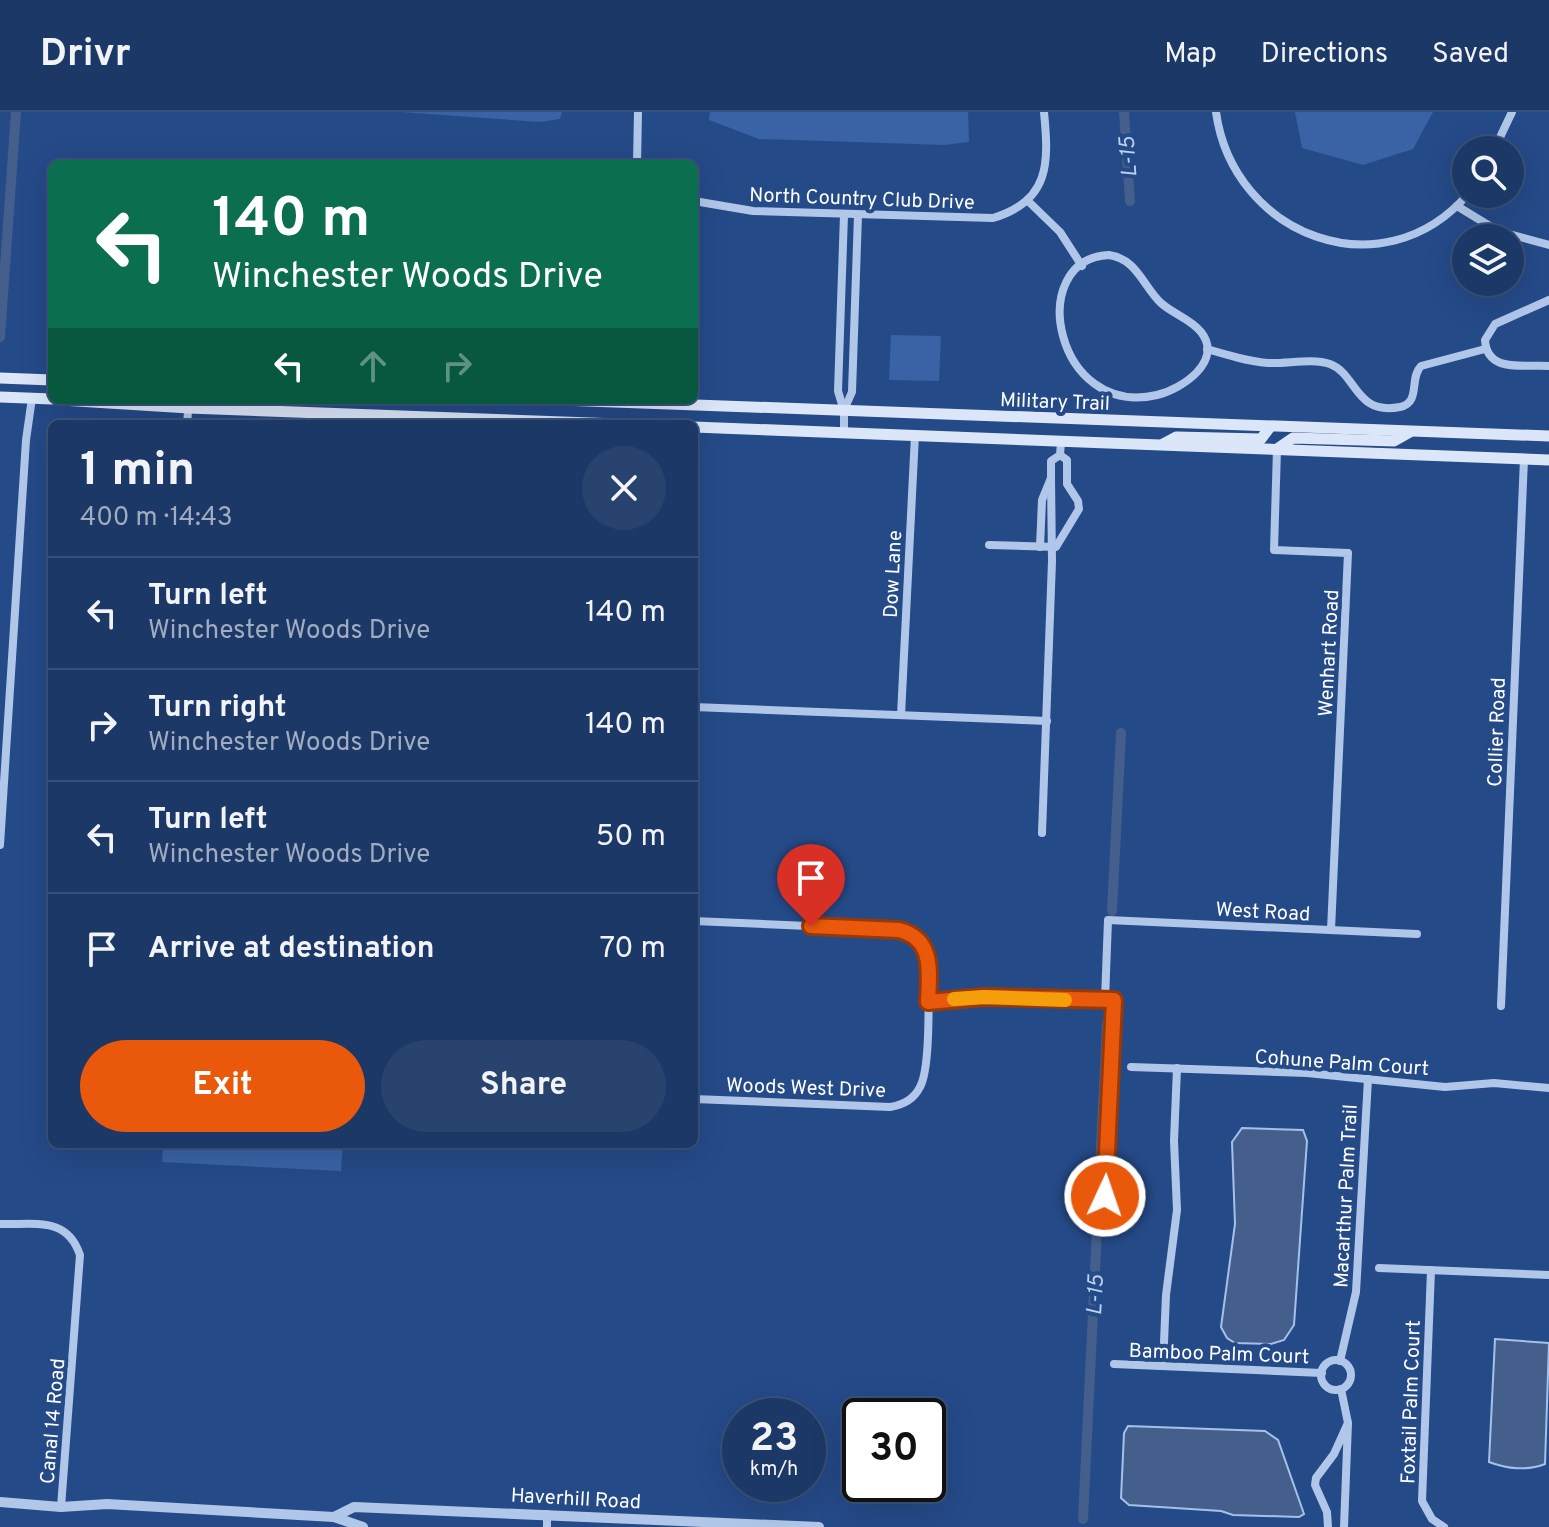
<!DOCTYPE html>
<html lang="en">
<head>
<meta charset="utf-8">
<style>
  body { margin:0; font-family:Overpass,sans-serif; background:#29436f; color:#f1f3f6; height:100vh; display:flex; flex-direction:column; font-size:30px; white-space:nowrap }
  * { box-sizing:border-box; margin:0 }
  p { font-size:26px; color:#a0acbf }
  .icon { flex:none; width:44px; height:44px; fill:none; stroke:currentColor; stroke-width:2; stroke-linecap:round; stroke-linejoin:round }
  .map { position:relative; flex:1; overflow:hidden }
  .details { position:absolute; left:48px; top:308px; width:650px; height:728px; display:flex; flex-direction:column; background:#1c3866; border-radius:12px; box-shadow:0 8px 32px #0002,0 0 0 2px #3a527a }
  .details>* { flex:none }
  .banner { position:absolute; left:48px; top:48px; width:650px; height:244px; border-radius:12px; box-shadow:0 8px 32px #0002,0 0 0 2px #3a527a; background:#0b6e4f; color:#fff; overflow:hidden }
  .controls { position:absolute; left:1452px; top:24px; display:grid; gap:16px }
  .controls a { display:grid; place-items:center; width:72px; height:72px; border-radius:50%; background:#1c3866; box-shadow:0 8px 32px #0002,0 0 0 2px #3a527a; font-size:40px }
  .speed { position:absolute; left:722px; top:1286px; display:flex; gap:16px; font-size:40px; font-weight:700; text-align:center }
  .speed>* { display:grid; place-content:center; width:104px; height:104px; border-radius:50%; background:#1c3866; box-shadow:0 8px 32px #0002,0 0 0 2px #3a527a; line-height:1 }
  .speed small { font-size:20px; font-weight:400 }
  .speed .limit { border:4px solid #111; border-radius:12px; background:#fff; color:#111 }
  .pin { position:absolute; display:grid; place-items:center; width:68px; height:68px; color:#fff; margin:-82px -34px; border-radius:50% 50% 50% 0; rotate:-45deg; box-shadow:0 0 8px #0007 }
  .pin .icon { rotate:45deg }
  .me { position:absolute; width:88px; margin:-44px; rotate:3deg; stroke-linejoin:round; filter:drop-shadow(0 0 6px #0008) }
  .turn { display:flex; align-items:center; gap:28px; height:168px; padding:0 32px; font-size:36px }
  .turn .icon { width:104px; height:104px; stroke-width:2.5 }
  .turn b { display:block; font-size:56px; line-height:68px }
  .lanes { display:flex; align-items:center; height:76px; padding:0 32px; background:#0003; justify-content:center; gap:40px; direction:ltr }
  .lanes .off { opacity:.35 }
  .round { display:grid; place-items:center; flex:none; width:84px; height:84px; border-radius:42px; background:#29436f }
  .head { display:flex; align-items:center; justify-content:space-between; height:136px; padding:0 32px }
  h1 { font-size:48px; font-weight:700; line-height:60px }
  .action { display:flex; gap:16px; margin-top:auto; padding:16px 32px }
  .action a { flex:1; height:92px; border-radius:48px; background:#ea580c; color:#fff; font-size:32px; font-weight:700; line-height:92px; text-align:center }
  .action a+a { background:#29436f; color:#f1f3f6 }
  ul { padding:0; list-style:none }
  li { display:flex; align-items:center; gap:24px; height:112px; padding:0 32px; border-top:2px solid #3a527a }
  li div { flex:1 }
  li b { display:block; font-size:30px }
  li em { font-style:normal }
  header { display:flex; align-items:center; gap:48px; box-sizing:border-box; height:112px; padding:0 40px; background:#1c3866; border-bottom:2px solid #3a527a }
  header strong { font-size:38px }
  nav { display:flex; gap:44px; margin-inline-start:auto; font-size:28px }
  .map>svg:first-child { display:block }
  .green { fill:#3963a5 }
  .water { fill:#445f8c; stroke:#a5c1ea; stroke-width:2 }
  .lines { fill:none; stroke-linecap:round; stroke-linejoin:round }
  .canal { stroke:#445f8c; stroke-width:10 }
  .minor { stroke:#b1c7e9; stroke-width:8 }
  .tertiary { stroke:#b1c7e9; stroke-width:10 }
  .secondary { stroke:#dbe6f8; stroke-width:11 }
  .route-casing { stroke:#983908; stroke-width:20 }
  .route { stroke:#ea580c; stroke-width:14 }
  .slow { stroke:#f59e0b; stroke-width:14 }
  .labels { text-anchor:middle; stroke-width:8; stroke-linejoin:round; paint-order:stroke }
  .street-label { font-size:20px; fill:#fff; stroke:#254a88 }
  .water-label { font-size:22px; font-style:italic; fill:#bdd1f1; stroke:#254a88 }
</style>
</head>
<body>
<header>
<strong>Drivr</strong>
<nav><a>Map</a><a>Directions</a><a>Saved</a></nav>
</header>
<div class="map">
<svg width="1549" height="1415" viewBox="0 0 1549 1415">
  <rect width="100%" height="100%" fill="#254a88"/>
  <g class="green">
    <path d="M 401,0 L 562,0 L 560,7 L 540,10 Z"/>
    <path d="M 710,0 L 968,0 L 969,30 L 944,33 L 759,27 L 709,8 Z"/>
    <path d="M 1295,0 L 1433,0 L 1413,37 L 1363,53 L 1302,36 Z"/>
    <path d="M 891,223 L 941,224 L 939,269 L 889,268 Z"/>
    <path d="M 163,1032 L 343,1032 L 341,1059 L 162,1050 Z"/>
  </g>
  <g class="water">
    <path d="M 1242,1016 L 1303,1018 L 1307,1029 L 1294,1213 L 1284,1228 L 1271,1232 L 1235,1231 L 1227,1226 L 1221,1215 L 1235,1112 L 1232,1030 Z"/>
    <path d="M 1495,1227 L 1549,1231 L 1545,1352 C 1528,1359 1507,1357 1489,1350 Z"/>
    <path d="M 1128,1314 L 1265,1319 L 1278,1328 L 1304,1402 L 1299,1405 L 1233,1403 L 1221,1399 L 1129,1393 L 1121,1386 L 1124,1321 Z"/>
  </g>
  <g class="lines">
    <g class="canal">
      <path d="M 1124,0 L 1130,89"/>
      <path d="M 0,225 L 16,0"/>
      <path d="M 1112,799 L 1121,621"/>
      <path d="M 1083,1407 L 1107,911"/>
    </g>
    <g class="minor">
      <path d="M 1216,0 C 1233,124 1383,181 1468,82"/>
      <path d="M 1494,38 L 1512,0"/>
      <path d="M 637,52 L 638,0"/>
      <path d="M 1027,88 L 1060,120 L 1082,154"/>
      <path d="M 694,89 L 753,99 L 993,106 C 1050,89 1049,51 1044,0"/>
      <path d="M 1457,94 L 1498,119 L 1549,133"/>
      <path d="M 1109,143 C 1137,147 1143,174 1161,191 C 1173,202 1191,207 1201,220 C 1224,249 1182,277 1157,283 C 1055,307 1024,147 1109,143 Z"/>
      <path d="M 1549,188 L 1495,212 L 1485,228 C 1487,262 1525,252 1549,254"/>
      <path d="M 1207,237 C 1227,243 1247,249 1268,251 C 1287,252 1312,246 1330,252 C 1357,262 1355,304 1400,295 C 1421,291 1409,266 1421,254 L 1485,237"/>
      <path d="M 844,298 L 852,280 L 858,103"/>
      <path d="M 187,312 L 189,288"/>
      <path d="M 844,320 L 844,299 L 838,279 L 844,103"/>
      <path d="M 1277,337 L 1274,438 L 1348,441 L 1331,818"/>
      <path d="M 989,433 L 1056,435 L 1079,397 L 1078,389 L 1067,372 L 1067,348 L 1060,343 L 1061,330"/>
      <path d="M 1040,435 L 1042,388 L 1051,366 L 1051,349 L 1060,343"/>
      <path d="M 694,595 L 1047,609"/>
      <path d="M 901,603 L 915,323"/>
      <path d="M 1042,721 L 1052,449 L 1051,366"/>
      <path d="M 0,733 L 26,328 L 32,286"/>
      <path d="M 694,809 L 899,818 C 918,824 928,836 929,856 C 928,883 931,955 920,975 C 914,987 903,993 890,995 L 694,987"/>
      <path d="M 1105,888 L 1108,808 L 1417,822"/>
      <path d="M 928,890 L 984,885 L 1114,888 L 1105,1084"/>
      <path d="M 1501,894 L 1524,347"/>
      <path d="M 1131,955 L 1307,961 L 1445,975 L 1494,971 L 1549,976"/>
      <path d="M 0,1112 C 35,1113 67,1104 80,1143 L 61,1395"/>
      <path d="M 1379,1156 L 1549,1163"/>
      <path d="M 1431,1158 L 1422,1389 L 1432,1407 L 1444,1415"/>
      <circle cx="1336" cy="1263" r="15"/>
      <path d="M 1340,1249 L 1356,1180 L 1368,967"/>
      <path d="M 1114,1252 L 1322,1261"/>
      <path d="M 1163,1254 L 1166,1183 L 1177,1098 L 1174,1029 L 1177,956"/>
      <path d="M 1341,1277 L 1348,1311"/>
      <path d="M 547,1402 L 547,1415"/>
      <path d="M 1328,1415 L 1327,1400 L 1315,1373 L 1316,1366 L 1334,1342 L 1348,1311 L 1344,1415"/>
    </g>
    <g class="tertiary">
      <path d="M 0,1390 L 61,1395 L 107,1392 L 334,1405 L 363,1415"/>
      <path d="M 334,1405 L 354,1395 L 819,1415"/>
    </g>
    <g class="secondary">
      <path d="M 0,266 L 52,268"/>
      <path d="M 0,285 L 52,287"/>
      <path d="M 61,288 L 189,296 L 618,312"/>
      <path d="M 560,288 L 1549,324"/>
      <path d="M 694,315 L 1549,348"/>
      <path d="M 1163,332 L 1176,325 L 1261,327 L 1270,315"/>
      <path d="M 1277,337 L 1293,326 L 1394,329 L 1410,320"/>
    </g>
  </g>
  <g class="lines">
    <defs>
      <path id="route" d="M 811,814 L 899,818 C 935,827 929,861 928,890 L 984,885 L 1114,888 L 1105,1084"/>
    </defs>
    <use href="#route" class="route-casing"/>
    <use href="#route" class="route"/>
    <path class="slow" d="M 954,887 L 984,885 L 1065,888"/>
  </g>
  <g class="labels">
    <g class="street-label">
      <text transform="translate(862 86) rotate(2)" y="7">North Country Club Drive</text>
      <text transform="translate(1055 289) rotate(2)" y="7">Military Trail</text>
      <text transform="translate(892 462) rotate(-87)" y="7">Dow Lane</text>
      <text transform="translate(1328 541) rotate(-87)" y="7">Wenhart Road</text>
      <text transform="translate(1496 620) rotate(-88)" y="7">Collier Road</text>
      <text transform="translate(1263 799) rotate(3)" y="7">West Road</text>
      <text transform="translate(1342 950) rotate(4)" y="7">Cohune Palm Court</text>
      <text transform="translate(806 975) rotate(2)" y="7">Woods West Drive</text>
      <text transform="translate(1345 1084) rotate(-87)" y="7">Macarthur Palm Trail</text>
      <text transform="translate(1219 1241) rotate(2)" y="7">Bamboo Palm Court</text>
      <text transform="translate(1410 1290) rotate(-88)" y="7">Foxtail Palm Court</text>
      <text transform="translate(52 1309) rotate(-85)" y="7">Canal 14 Road</text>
      <text transform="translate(576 1386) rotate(3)" y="7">Haverhill Road</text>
    </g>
    <g class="water-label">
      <text transform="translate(1127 45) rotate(-94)" y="8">L-15</text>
      <text transform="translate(1094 1183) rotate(-87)" y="8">L-15</text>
    </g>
  </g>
</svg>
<div class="controls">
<a><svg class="icon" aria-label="search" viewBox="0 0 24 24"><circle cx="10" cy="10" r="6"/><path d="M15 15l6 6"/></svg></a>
<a><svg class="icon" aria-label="layers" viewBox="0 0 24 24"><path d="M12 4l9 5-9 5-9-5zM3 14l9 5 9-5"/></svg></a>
</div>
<div class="speed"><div>23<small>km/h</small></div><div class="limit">30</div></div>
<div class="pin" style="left:811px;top:814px;background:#d93025"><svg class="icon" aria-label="arrive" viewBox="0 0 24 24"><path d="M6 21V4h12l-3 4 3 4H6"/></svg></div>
<svg class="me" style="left:1105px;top:1084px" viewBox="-20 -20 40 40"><circle r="17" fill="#ea580c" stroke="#fff" stroke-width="3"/><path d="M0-11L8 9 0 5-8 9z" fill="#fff"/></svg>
<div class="banner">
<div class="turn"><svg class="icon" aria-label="left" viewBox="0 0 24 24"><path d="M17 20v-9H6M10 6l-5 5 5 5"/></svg><div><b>140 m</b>Winchester Woods Drive</div></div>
<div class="lanes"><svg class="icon" aria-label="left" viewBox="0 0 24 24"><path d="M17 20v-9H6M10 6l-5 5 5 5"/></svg><svg class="icon off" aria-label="ahead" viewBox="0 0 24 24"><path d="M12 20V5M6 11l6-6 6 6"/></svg><svg class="icon off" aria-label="right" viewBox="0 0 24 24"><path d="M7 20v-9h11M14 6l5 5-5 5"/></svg></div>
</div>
<section class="details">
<div class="head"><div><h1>1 min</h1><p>400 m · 14:43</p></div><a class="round"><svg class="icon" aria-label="close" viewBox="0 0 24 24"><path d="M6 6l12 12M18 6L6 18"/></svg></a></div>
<ul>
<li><svg class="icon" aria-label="left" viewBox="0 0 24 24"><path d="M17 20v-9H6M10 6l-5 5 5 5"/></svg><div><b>Turn left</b><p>Winchester Woods Drive</p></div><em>140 m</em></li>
<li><svg class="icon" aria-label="right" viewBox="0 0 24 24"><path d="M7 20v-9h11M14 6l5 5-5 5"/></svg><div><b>Turn right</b><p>Winchester Woods Drive</p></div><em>140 m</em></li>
<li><svg class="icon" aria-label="left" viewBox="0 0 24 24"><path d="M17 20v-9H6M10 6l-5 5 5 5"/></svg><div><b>Turn left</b><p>Winchester Woods Drive</p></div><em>50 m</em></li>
<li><svg class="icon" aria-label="arrive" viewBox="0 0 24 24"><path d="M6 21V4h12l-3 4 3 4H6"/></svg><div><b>Arrive at destination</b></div><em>70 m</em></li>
</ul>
<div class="action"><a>Exit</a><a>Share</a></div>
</section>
</div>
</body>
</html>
